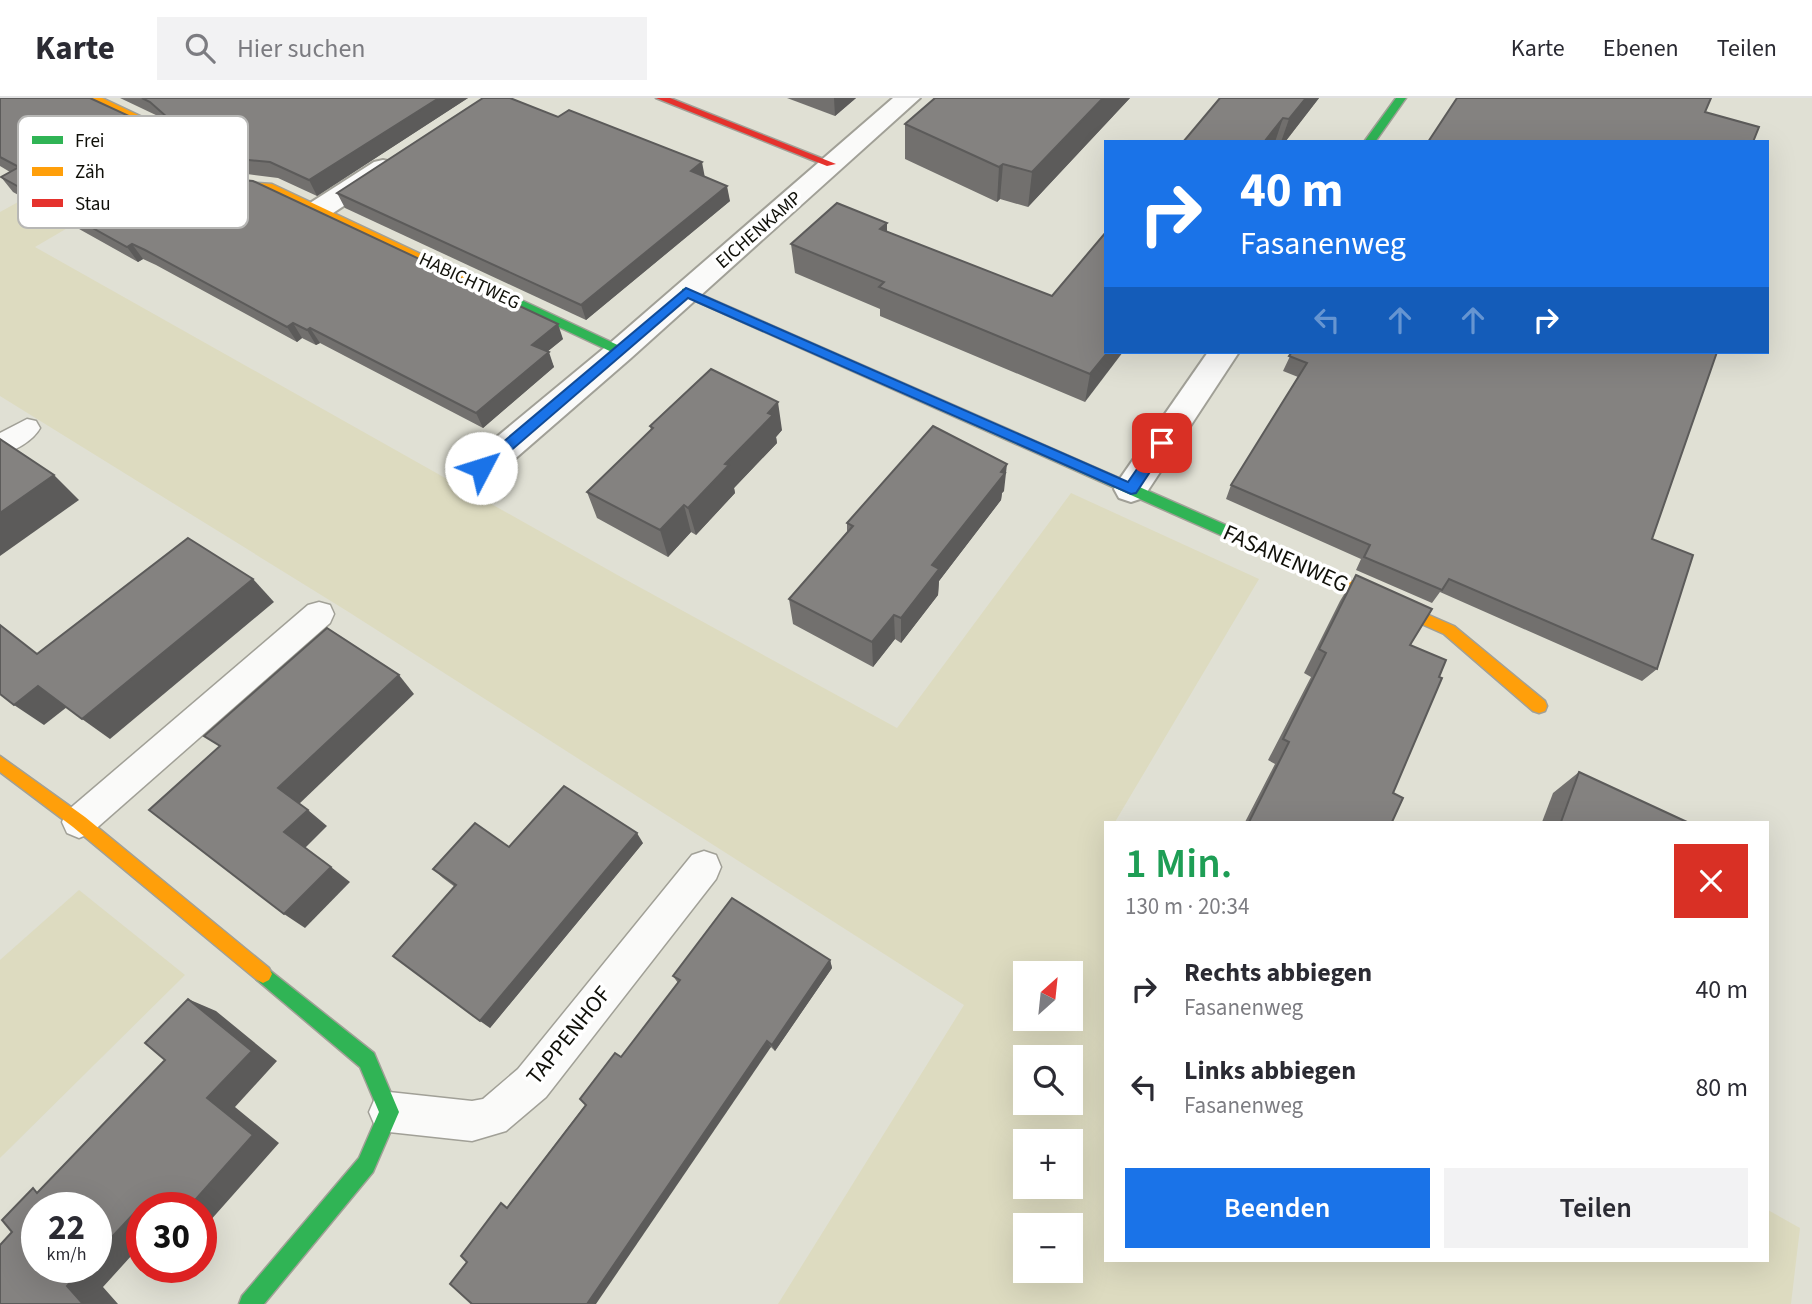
<!DOCTYPE html>
<html lang="de">
<head>
<meta charset="utf-8">
<style>
  body { margin:0; font-family:"Source Sans 3",sans-serif; background:#f2f2f3; color:#2b2b33; height:100vh; display:flex; flex-direction:column; font-size:26px; white-space:nowrap }
  * { box-sizing:border-box; margin:0 }
  p { font-size:23px; color:#7c7c81 }
  .icon { flex:none; width:38px; height:38px; fill:none; stroke:currentColor; stroke-width:2; stroke-linecap:round; stroke-linejoin:round }
  .map { position:relative; flex:1; overflow:hidden }
  .details { position:absolute; left:1104px; top:723px; width:665px; height:441px; display:flex; flex-direction:column; background:#fff; border-radius:0px; box-shadow:0 7px 28px #0002 }
  .details>* { flex:none }
  .hud { position:absolute; left:1104px; top:42px; width:665px; height:214px; border-radius:0px; box-shadow:0 7px 28px #0002; background:#1a73e8; color:#fff; overflow:hidden }
  .needle { width:46px; rotate:27deg }
  .controls { position:absolute; left:1013px; top:863px; display:grid; gap:14px }
  .controls a { display:grid; place-items:center; width:70px; height:70px; border-radius:0px; background:#fff; box-shadow:0 7px 28px #0002; font-size:35px }
  .speed { position:absolute; left:21px; top:1094px; display:flex; gap:14px; font-size:35px; font-weight:700; text-align:center }
  .speed>* { display:grid; place-content:center; width:91px; height:91px; border-radius:50%; background:#fff; box-shadow:0 7px 28px #0002; line-height:1 }
  .speed small { font-size:18px; font-weight:400 }
  .speed .limit { border:10px solid #d22; background:#fff; color:#111 }
  .pin { position:absolute; display:grid; place-items:center; width:60px; height:60px; color:#fff; margin:-30px; border-radius:14px; box-shadow:0 4px 10px #0006 }
  .me { position:absolute; width:77px; margin:-38px; rotate:50deg; stroke-linejoin:round; filter:drop-shadow(0 0 5px #0008) }
  .turn { display:flex; align-items:center; gap:24px; height:147px; padding:0 21px; font-size:32px }
  .turn .icon { width:91px; height:91px; stroke-width:2.5 }
  .turn b { display:block; font-size:49px; line-height:60px }
  .lanes { display:flex; align-items:center; height:66px; padding:0 21px; background:#0003; justify-content:center; gap:35px; direction:ltr }
  .lanes .off { opacity:.35 }
  .round { display:grid; place-items:center; flex:none; width:74px; height:74px; border-radius:0px; background:#f2f2f3 }
  .summary { display:flex; align-items:center; justify-content:space-between; height:119px; padding:0 21px }
  h1 { font-size:42px; font-weight:600; line-height:52px; color:#1e9e55 }
  .button { display:flex; gap:14px; margin-top:auto; padding:14px 21px }
  .button a { flex:1; height:80px; border-radius:0px; background:#1a73e8; color:#fff; font-size:28px; font-weight:600; line-height:80px; text-align:center }
  .button a+a { background:#f2f2f3; color:#2b2b33 }
  ul { padding:0; list-style:none }
  li { display:flex; align-items:center; gap:21px; height:98px; padding:0 21px }
  li div { flex:1 }
  li b { display:block; font-size:26px }
  li em { font-style:normal }
  header { display:flex; align-items:center; gap:42px; box-sizing:border-box; height:98px; padding:0 35px; background:#fff; border-bottom:2px solid #e1e1e2 }
  header strong { font-size:33px }
  nav { display:flex; gap:38px; margin-inline-start:auto; font-size:24px }
  .search { width:490px; height:63px; background:#f2f2f3; display:flex; align-items:center; gap:18px; box-sizing:border-box; padding:0 24px; border-radius:0px; color:#7c7c81; font-size:26px }
  .map>svg:first-child { display:block }
  .green { fill:#dddbc0; fill-rule:evenodd }
  .lines { fill:none; stroke-linecap:round; stroke-linejoin:round }
  .lane-casing { stroke:#a1a097; stroke-width:3 }
  .street-casing { stroke:#a1a097; stroke-width:4 }
  .fast-casing { stroke:#a1a097; stroke-width:3 }
  .slow-casing { stroke:#a1a097; stroke-width:3 }
  .jam-casing { stroke:#a1a097; stroke-width:3 }
  .lane { fill:#fafaf9; fill-rule:evenodd }
  .street { fill:#fafaf9; fill-rule:evenodd }
  .fast { fill:#30b455; fill-rule:evenodd }
  .slow { fill:#ff9f0a; fill-rule:evenodd }
  .jam { fill:#e5322d; fill-rule:evenodd }
  .wall { fill:#72706e }
  .shaded-wall { fill:#5c5b5a }
  .building { fill:#848280; stroke:#5c5b5a; stroke-width:2 }
  .route { fill:#1a73e8; stroke:#114b97; stroke-width:2 }
  .labels { text-anchor:middle; stroke-width:7; stroke-linejoin:round; paint-order:stroke }
  .far-street-label { font-size:19px; fill:#101009; stroke:#fff }
  .street-label { font-size:23px; fill:#101009; stroke:#fff }
  .key { fill:#fff; stroke:#b7b7b5; stroke-width:2 }
  .key-label { font-size:19px; fill:#101009 }
</style>
</head>
<body>
<header>
<strong>Karte</strong>
<div class="search"><svg class="icon" aria-label="search" viewBox="0 0 24 24"><circle cx="10" cy="10" r="6"/><path d="M15 15l6 6"/></svg>Hier suchen</div>
<nav><a>Karte</a><a>Ebenen</a><a>Teilen</a></nav>
</header>
<div class="map">
<svg width="1812" height="1206" viewBox="0 0 1812 1206">
  <rect width="100%" height="100%" fill="#e0e0d4"/>
  <g class="green">
    <path d="M 127,44 L 175,67 L 35,149 L 621,479 L 897,630 L 1071,395 L 1259,481 L 1115,724 L 1106,724 L 1106,1162 L 1768,1162 L 1768,1112 L 1800,1130 L 1791,1206 L 778,1206 L 964,907 L 347,513 L 0,298 L 0,114 ZM 1026,875 L 1071,875 L 1071,920 L 1026,920 ZM 1026,959 L 1071,959 L 1071,1004 L 1026,1004 ZM 1026,1043 L 1071,1043 L 1071,1088 L 1026,1088 ZM 1026,1127 L 1071,1127 L 1071,1172 L 1026,1172 Z"/>
    <path d="M 79,792 L 185,877 L 0,1060 L 0,862 Z"/>
  </g>
  <g class="lines">
    <defs>
      <g id="lane">
        <path d="M 27,321 L 36,323 L 40,330 C 33,343 14,353 0,358 L 0,335 Z"/>
        <path d="M 319,504 L 330,507 L 334,516 L 330,525 L 91,735 L 79,740 L 67,735 L 62,724 L 67,713 L 308,507 Z"/>
        <path d="M 704,753 L 716,757 L 721,769 L 716,781 L 546,999 L 506,1033 L 472,1043 L 389,1034 L 375,1028 L 369,1014 L 375,1000 L 389,994 L 472,1003 L 483,1001 L 518,971 L 692,757 Z"/>
      </g>
      <g id="street">
        <path d="M 893,0 L 920,0 L 631,260 L 494,379 L 482,382 L 470,379 L 465,370 L 470,361 L 609,246 Z"/>
        <path d="M 383,62 L 392,64 L 396,70 L 392,76 L 330,117 L 320,119 L 310,117 L 306,111 L 310,105 L 374,64 Z"/>
        <path d="M 1208,254 L 1239,254 L 1143,400 L 1131,404 L 1119,400 L 1114,391 L 1119,382 Z"/>
      </g>
      <g id="fast">
        <path d="M 1396,0 L 1406,0 L 1375,44 L 1364,44 Z"/>
        <path d="M 489,187 L 624,250 L 626,253 L 620,257 L 616,256 L 485,194 L 483,191 Z"/>
        <path d="M 686,190 L 1235,431 L 1237,435 L 1235,439 L 1225,439 L 682,197 L 682,191 Z"/>
        <path d="M 263,867 L 374,955 L 399,1014 L 373,1074 L 264,1206 L 239,1206 L 242,1198 L 359,1060 L 379,1014 L 360,969 L 257,882 L 254,876 L 257,870 Z"/>
      </g>
      <g id="slow">
        <path d="M 89,0 L 102,0 L 153,24 L 188,57 L 243,84 L 272,86 L 495,191 L 493,194 L 485,194 L 266,91 L 237,89 L 180,61 L 145,28 Z"/>
        <path d="M 1230,430 L 1454,528 L 1545,603 L 1547,608 L 1545,613 L 1539,615 L 1533,613 L 1444,536 L 1225,439 L 1223,435 L 1225,431 Z"/>
        <path d="M 0,658 L 85,719 L 269,870 L 272,876 L 269,882 L 263,885 L 257,882 L 73,729 L 0,674 Z"/>
      </g>
      <path id="jam" d="M 656,0 L 670,0 L 836,66 L 827,68 Z"/>
    </defs>
    <use href="#lane" class="lane-casing"/>
    <use href="#street" class="street-casing"/>
    <use href="#fast" class="fast-casing"/>
    <use href="#slow" class="slow-casing"/>
    <use href="#jam" class="jam-casing"/>
    <use href="#lane" class="lane"/>
    <use href="#street" class="street"/>
    <use href="#fast" class="fast"/>
    <use href="#slow" class="slow"/>
    <use href="#jam" class="jam"/>
  </g>
  <g class="wall">
    <path d="M 0,0 L 164,52 L 563,241 L 547,254 L 554,269 L 483,330 L 320,245 L 316,247 L 302,240 L 297,244 L 156,167 L 143,161 L 138,164 L 13,94 L 1,79 L 10,74 L 0,68 Z"/>
    <path d="M 120,0 L 468,0 L 317,98 L 278,80 L 247,76 L 194,51 L 160,19 Z"/>
    <path d="M 787,0 L 856,0 L 835,18 Z"/>
    <path d="M 935,0 L 1130,0 L 1028,109 L 1000,101 L 997,104 L 905,61 L 905,26 Z"/>
    <path d="M 1220,0 L 1319,0 L 1285,44 L 1183,44 Z"/>
    <path d="M 705,79 L 730,103 L 586,222 L 345,110 L 337,95 Z"/>
    <path d="M 887,134 L 1106,254 L 1085,304 L 880,218 L 880,211 L 795,175 L 791,146 Z"/>
    <path d="M 1292,254 L 1652,441 L 1657,571 L 1642,583 L 1440,494 L 1432,505 L 1356,472 L 1361,461 L 1226,401 L 1231,387 L 1298,279 L 1283,273 Z"/>
    <path d="M 650,328 L 782,332 L 776,339 L 777,345 L 734,390 L 735,395 L 696,437 L 691,434 L 668,459 L 597,420 L 587,394 L 651,332 Z"/>
    <path d="M 1004,393 L 1002,395 L 1001,402 L 939,483 L 938,497 L 901,545 L 895,541 L 873,569 L 793,526 L 789,501 L 847,434 L 847,425 Z"/>
    <path d="M 1356,477 L 1410,547 L 1439,579 L 1393,695 L 1392,724 L 1245,724 L 1275,666 L 1268,662 L 1311,579 L 1304,575 L 1340,503 Z"/>
    <path d="M 1579,674 L 1687,724 L 1542,724 L 1553,695 Z"/>
    <path d="M 643,745 L 490,930 L 455,789 L 443,780 L 433,771 L 509,749 Z"/>
    <path d="M 830,862 L 832,870 L 775,953 L 771,949 L 467,1164 L 509,1107 L 678,885 L 673,878 Z"/>
  </g>
  <g class="shaded-wall">
    <path d="M 439,0 L 468,0 L 317,98 L 309,82 Z"/>
    <path d="M 834,0 L 856,0 L 835,18 Z"/>
    <path d="M 1103,0 L 1130,0 L 1028,109 L 1032,74 Z"/>
    <path d="M 1306,0 L 1319,0 L 1285,44 L 1281,44 L 1289,21 Z"/>
    <path d="M 1283,20 L 1275,44 L 1264,44 Z"/>
    <path d="M 702,64 L 705,80 L 691,73 Z"/>
    <path d="M 1003,66 L 1000,101 L 997,104 L 999,69 Z"/>
    <path d="M 727,88 L 730,103 L 586,222 L 581,207 Z"/>
    <path d="M 887,125 L 887,154 L 880,131 Z"/>
    <path d="M 132,146 L 143,161 L 138,164 L 127,149 Z"/>
    <path d="M 293,225 L 302,240 L 297,244 L 287,229 Z"/>
    <path d="M 558,226 L 563,241 L 538,261 L 532,247 Z"/>
    <path d="M 310,230 L 320,245 L 316,247 L 307,232 Z"/>
    <path d="M 549,254 L 554,269 L 483,330 L 476,315 Z"/>
    <path d="M 1108,254 L 1123,254 L 1085,304 L 1090,276 Z"/>
    <path d="M 778,304 L 782,332 L 776,339 L 777,345 L 734,390 L 735,395 L 696,437 L 688,410 L 768,315 Z"/>
    <path d="M 1007,366 L 1004,393 L 1002,395 L 1001,402 L 939,483 L 938,497 L 901,545 L 901,520 L 932,467 Z"/>
    <path d="M 54,377 L 79,402 L 0,458 L 0,415 Z"/>
    <path d="M 684,407 L 691,434 L 668,459 L 660,432 Z"/>
    <path d="M 253,481 L 274,504 L 110,641 L 82,621 Z"/>
    <path d="M 894,517 L 895,541 L 873,569 L 872,544 Z"/>
    <path d="M 399,577 L 414,596 L 298,707 L 278,690 Z"/>
    <path d="M 38,588 L 67,609 L 44,627 L 14,607 Z"/>
    <path d="M 308,712 L 327,728 L 305,750 L 284,734 Z"/>
    <path d="M 637,735 L 643,745 L 490,930 L 480,923 Z"/>
    <path d="M 331,769 L 350,784 L 305,830 L 284,816 Z"/>
    <path d="M 830,862 L 832,870 L 775,953 L 772,947 Z"/>
    <path d="M 188,901 L 216,913 L 277,963 L 235,1009 L 279,1045 L 201,1133 L 201,1110 L 188,1110 L 207,1000 Z"/>
    <path d="M 767,943 L 771,949 L 596,1206 L 587,1206 Z"/>
    <path d="M 138,1111 L 142,1111 L 142,1146 L 103,1189 L 118,1206 L 83,1206 L 67,1188 L 84,1169 L 96,1169 L 96,1156 Z"/>
  </g>
  <g class="building">
    <path d="M 0,0 L 90,0 L 129,18 L 164,52 L 222,80 L 253,83 L 558,226 L 532,247 L 549,254 L 476,315 L 310,230 L 307,232 L 293,225 L 287,229 L 145,152 L 132,146 L 127,149 L 1,79 L 19,69 L 0,59 Z"/>
    <path d="M 142,0 L 439,0 L 309,82 L 270,64 L 238,61 L 185,35 L 150,4 Z"/>
    <path d="M 483,0 L 510,0 L 558,19 L 569,12 L 702,64 L 691,73 L 727,88 L 581,207 L 337,95 Z"/>
    <path d="M 935,0 L 1103,0 L 1032,74 L 1003,66 L 999,69 L 905,26 Z"/>
    <path d="M 1220,0 L 1306,0 L 1289,21 L 1283,20 L 1264,44 L 1183,44 Z"/>
    <path d="M 1457,0 L 1711,0 L 1705,14 L 1759,29 L 1753,44 L 1428,44 Z"/>
    <path d="M 837,105 L 887,125 L 880,131 L 1052,198 L 1106,134 L 1106,254 L 1108,254 L 1090,276 L 879,189 L 884,184 L 791,146 Z"/>
    <path d="M 1292,254 L 1717,254 L 1652,441 L 1693,457 L 1657,571 L 1449,481 L 1442,492 L 1364,459 L 1370,447 L 1231,387 L 1307,265 L 1289,258 Z"/>
    <path d="M 711,271 L 778,304 L 768,315 L 773,317 L 725,366 L 729,367 L 688,410 L 684,407 L 660,432 L 587,394 L 653,330 L 650,328 Z"/>
    <path d="M 933,328 L 1007,366 L 1001,374 L 1005,375 L 932,467 L 939,471 L 901,520 L 894,517 L 872,544 L 789,501 L 853,428 L 847,425 Z"/>
    <path d="M 0,341 L 54,377 L 0,415 Z"/>
    <path d="M 188,440 L 253,481 L 82,621 L 38,588 L 14,607 L 0,596 L 0,527 L 37,556 Z"/>
    <path d="M 1356,477 L 1432,511 L 1410,547 L 1446,562 L 1439,579 L 1442,580 L 1393,695 L 1403,700 L 1392,724 L 1249,724 L 1289,644 L 1283,641 L 1326,555 L 1319,551 Z"/>
    <path d="M 327,530 L 399,577 L 278,690 L 308,712 L 284,734 L 331,769 L 284,816 L 149,712 L 220,648 L 204,638 Z"/>
    <path d="M 1579,674 L 1687,724 L 1561,724 Z"/>
    <path d="M 564,688 L 637,735 L 480,923 L 393,858 L 456,787 L 433,771 L 475,725 L 509,749 Z"/>
    <path d="M 732,800 L 830,862 L 772,947 L 767,943 L 587,1206 L 472,1206 L 450,1186 L 467,1164 L 461,1158 L 501,1105 L 507,1110 L 586,1007 L 580,1001 L 615,955 L 621,959 L 680,882 L 673,878 Z"/>
    <path d="M 188,901 L 252,953 L 207,1000 L 253,1037 L 188,1110 L 142,1110 L 142,1114 L 138,1111 L 96,1156 L 96,1110 L 37,1110 L 37,1169 L 84,1169 L 67,1188 L 83,1206 L 0,1206 L 0,1147 L 12,1134 L 2,1122 L 33,1090 L 37,1095 L 165,962 L 145,945 Z"/>
  </g>
  <path class="route" d="M 686,190 L 1128,384 L 1157,342 L 1167,342 L 1169,345 L 1136,395 L 1131,396 L 688,200 L 486,374 L 477,374 L 477,366 Z"/>
  <g class="labels">
    <g class="far-street-label">
      <text transform="translate(758 131) rotate(-41)" y="7">EICHENKAMP</text>
      <text transform="translate(470 182) rotate(25)" y="7">HABICHTWEG</text>
    </g>
    <g class="street-label">
      <text transform="translate(1286 460) rotate(24)" y="8">FASANENWEG</text>
      <text transform="translate(568 937) rotate(-51)" y="8">TAPPENHOF</text>
    </g>
  </g>
  <rect x="18" y="18" width="230" height="112" rx="10" class="key"/>
  <rect x="32" y="38" width="31" height="8" fill="#30b455"/>
  <rect x="32" y="69" width="31" height="9" fill="#ff9f0a"/>
  <rect x="32" y="101" width="31" height="8" fill="#e5322d"/>
  <g class="key-label">
    <text x="75" y="49">Frei</text>
    <text x="75" y="80">Zäh</text>
    <text x="75" y="112">Stau</text>
  </g>
</svg>
<div class="controls">
<a><svg class="needle" viewBox="-14 -14 28 28"><path d="M0-13l5 13h-10z" fill="#e53935"/><path d="M0 13l5-13h-10z" fill="#7c7c81"/></svg></a>
<a><svg class="icon" aria-label="search" viewBox="0 0 24 24"><circle cx="10" cy="10" r="6"/><path d="M15 15l6 6"/></svg></a>
<a>+</a>
<a>−</a>
</div>
<div class="speed"><div>22<small>km/h</small></div><div class="limit">30</div></div>
<div class="pin" style="left:1162px;top:345px;background:#d93025"><svg class="icon" aria-label="arrive" viewBox="0 0 24 24"><path d="M6 21V4h12l-3 4 3 4H6"/></svg></div>
<svg class="me" style="left:481px;top:370px" viewBox="-20 -20 40 40"><circle r="19" fill="#fff"/><path d="M0-13L10 11 0 6-10 11z" fill="#1a73e8"/></svg>
<div class="hud">
<div class="turn"><svg class="icon" aria-label="right" viewBox="0 0 24 24"><path d="M7 20v-9h11M14 6l5 5-5 5"/></svg><div><b>40 m</b>Fasanenweg</div></div>
<div class="lanes"><svg class="icon off" aria-label="left" viewBox="0 0 24 24"><path d="M17 20v-9H6M10 6l-5 5 5 5"/></svg><svg class="icon off" aria-label="ahead" viewBox="0 0 24 24"><path d="M12 20V5M6 11l6-6 6 6"/></svg><svg class="icon off" aria-label="ahead" viewBox="0 0 24 24"><path d="M12 20V5M6 11l6-6 6 6"/></svg><svg class="icon" aria-label="right" viewBox="0 0 24 24"><path d="M7 20v-9h11M14 6l5 5-5 5"/></svg></div>
</div>
<section class="details">
<div class="summary"><div><h1>1 Min.</h1><p>130 m · 20:34</p></div><a class="round" style="background:#d93025;color:#fff"><svg class="icon" aria-label="close" viewBox="0 0 24 24"><path d="M6 6l12 12M18 6L6 18"/></svg></a></div>
<ul>
<li><svg class="icon" aria-label="right" viewBox="0 0 24 24"><path d="M7 20v-9h11M14 6l5 5-5 5"/></svg><div><b>Rechts abbiegen</b><p>Fasanenweg</p></div><em>40 m</em></li>
<li><svg class="icon" aria-label="left" viewBox="0 0 24 24"><path d="M17 20v-9H6M10 6l-5 5 5 5"/></svg><div><b>Links abbiegen</b><p>Fasanenweg</p></div><em>80 m</em></li>
</ul>
<div class="button"><a>Beenden</a><a>Teilen</a></div>
</section>
</div>
</body>
</html>
